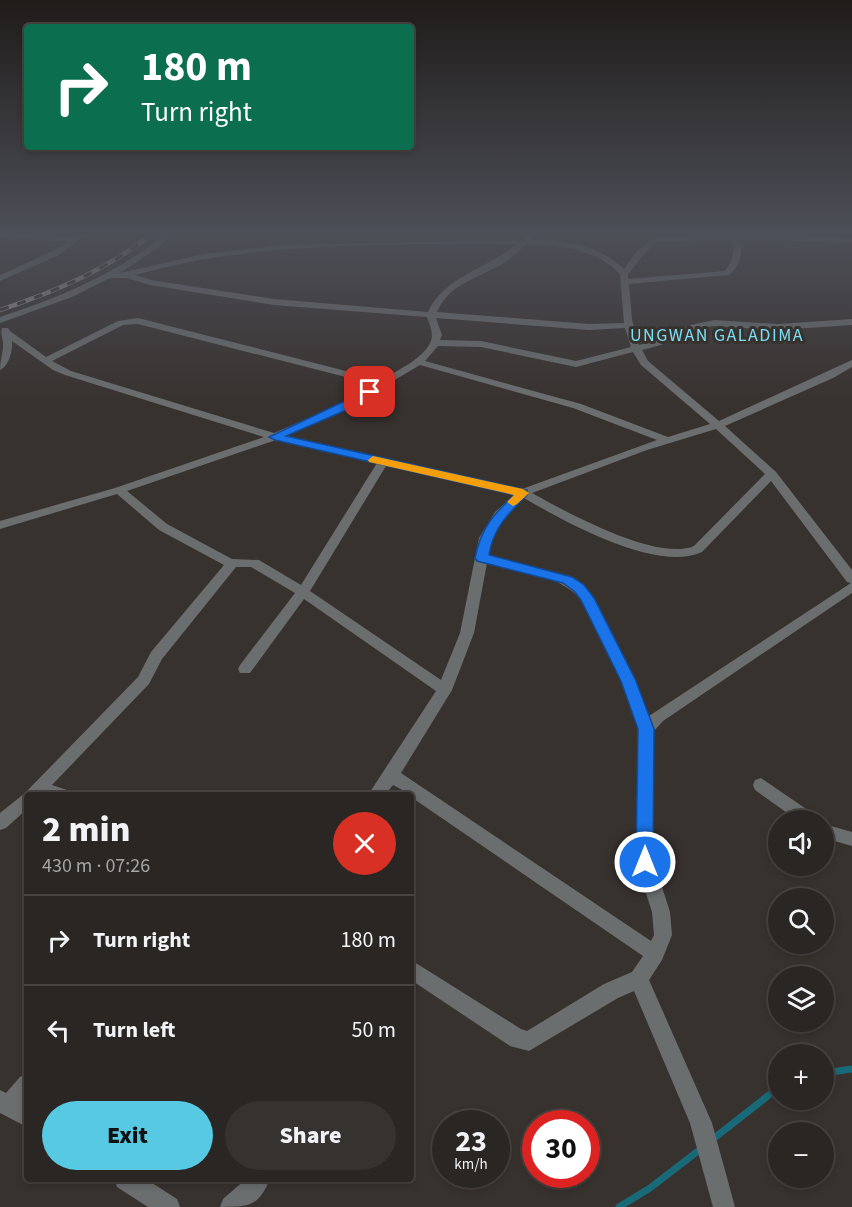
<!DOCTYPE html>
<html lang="en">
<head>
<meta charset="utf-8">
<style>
  body { margin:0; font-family:"Source Sans 3",sans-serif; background:#363230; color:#f1f3f6; height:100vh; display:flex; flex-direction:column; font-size:22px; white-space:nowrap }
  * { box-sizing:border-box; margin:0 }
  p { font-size:20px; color:#a5a5a6 }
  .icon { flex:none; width:33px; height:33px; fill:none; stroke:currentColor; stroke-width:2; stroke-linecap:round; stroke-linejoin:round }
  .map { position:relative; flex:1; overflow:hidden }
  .side { position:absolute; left:24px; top:792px; width:390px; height:390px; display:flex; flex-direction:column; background:#2a2623; border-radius:6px; box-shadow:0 3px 9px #0003,0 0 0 2px #464341 }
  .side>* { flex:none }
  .top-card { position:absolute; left:24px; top:24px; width:390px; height:126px; border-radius:6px; box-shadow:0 3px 9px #0003,0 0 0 2px #464341; background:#0b6e4f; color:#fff; overflow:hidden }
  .buttons { position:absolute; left:768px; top:810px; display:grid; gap:12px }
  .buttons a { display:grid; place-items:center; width:66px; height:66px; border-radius:50%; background:#2a2623; box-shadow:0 3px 9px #0003,0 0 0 2px #464341; font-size:30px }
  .speed { position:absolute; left:432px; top:1110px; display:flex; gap:12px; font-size:30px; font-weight:700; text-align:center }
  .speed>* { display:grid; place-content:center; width:78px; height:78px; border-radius:50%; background:#2a2623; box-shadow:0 3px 9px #0003,0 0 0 2px #464341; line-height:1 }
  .speed small { font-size:15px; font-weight:400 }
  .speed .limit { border:9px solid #d22; background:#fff; color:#111 }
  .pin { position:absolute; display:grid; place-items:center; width:51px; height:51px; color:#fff; margin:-26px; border-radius:12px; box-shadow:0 3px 9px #0006 }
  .me { position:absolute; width:66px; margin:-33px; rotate:0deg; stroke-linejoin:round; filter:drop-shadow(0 0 4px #0008) }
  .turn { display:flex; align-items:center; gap:21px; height:126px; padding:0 18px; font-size:27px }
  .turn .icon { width:78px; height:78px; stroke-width:2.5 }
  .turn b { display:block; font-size:42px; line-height:51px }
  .round { display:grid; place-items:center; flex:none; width:63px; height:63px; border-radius:32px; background:#363230 }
  .head { display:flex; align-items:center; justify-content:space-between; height:102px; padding:0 18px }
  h1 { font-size:36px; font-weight:800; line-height:45px }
  .action { display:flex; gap:12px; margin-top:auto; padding:12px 18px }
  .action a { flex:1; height:69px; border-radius:36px; background:#57c9e2; color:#111; font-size:24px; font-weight:800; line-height:69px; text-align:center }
  .action a+a { background:#363230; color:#f1f3f6 }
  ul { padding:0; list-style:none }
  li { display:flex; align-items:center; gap:18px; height:90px; padding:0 18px; border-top:2px solid #464341 }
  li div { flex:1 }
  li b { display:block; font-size:22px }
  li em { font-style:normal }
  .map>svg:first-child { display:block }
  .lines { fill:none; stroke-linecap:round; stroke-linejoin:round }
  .stream { stroke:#186a79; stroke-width:7 }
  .minor { fill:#6b6e6f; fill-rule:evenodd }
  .rail-casing { stroke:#96928f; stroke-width:4.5 }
  .rail { stroke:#38322f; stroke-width:3; stroke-dasharray:9; stroke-linecap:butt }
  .route { fill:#1a73e8; stroke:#114b97; stroke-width:1.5 }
  .slow { fill:#f59e0b }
  .labels { text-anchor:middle; stroke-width:6; stroke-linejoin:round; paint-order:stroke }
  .far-quarter-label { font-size:18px; letter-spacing:1.5px; fill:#79dff6; stroke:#38322f }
</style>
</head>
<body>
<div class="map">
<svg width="852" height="1207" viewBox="0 0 852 1207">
  <rect width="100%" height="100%" fill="#38322f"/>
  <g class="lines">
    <g class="stream">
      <path d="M 824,1073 L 852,1069"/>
      <path d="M 713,1139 L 778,1088"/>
      <path d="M 619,1207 L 650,1188 L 702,1148"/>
    </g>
    <g class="minor">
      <path d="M 81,232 L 90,232 L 59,255 L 0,281 L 0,275 L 53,251 L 67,242 L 0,237 L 0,233 L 73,238 Z"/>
      <path d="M 168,232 L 176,232 L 156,249 L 120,273 L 204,254 L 286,245 L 522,240 L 531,232 L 539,232 L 531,240 C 564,240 599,245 624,269 L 638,250 L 655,238 L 757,234 L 852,239 L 852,243 L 737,239 L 742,245 C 741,257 739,267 729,275 L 629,284 L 632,320 L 639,345 L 655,341 L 691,325 L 714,320 L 778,324 L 852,319 L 852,325 L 778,330 L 714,326 L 697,329 L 661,345 L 642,350 L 648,361 L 719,421 L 852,360 L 852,367 L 833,378 L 725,426 L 776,472 L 852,570 L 852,593 L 663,721 L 654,731 L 654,862 L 670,912 L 672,935 L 662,960 L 649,980 L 712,1123 L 735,1207 L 713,1207 L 690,1123 L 634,991 L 618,998 L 529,1051 L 510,1046 L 411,980 L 411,960 L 521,1029 L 527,1031 L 604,984 L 632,972 L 643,956 L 411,797 L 411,795 L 393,785 L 385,795 L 368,795 L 436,691 L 304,599 L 250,673 L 240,673 L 238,669 L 240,665 L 295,593 L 251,567 L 236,567 L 162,659 L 149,684 L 52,785 L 67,790 L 69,795 L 27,795 L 27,809 L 6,828 L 0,830 L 0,813 L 25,793 L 138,677 L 151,652 L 224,565 L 159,530 L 117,494 L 0,529 L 0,521 L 115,488 L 264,437 L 65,375 L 53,370 L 12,341 C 13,350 9,366 0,370 C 0,362 2,356 3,348 C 4,339 0,335 2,328 L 8,328 L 10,331 L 46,357 L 118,321 L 138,318 L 381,380 C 395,372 431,355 432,336 C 432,330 429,323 427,317 L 274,305 L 150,285 L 127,278 L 110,278 L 72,297 L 0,323 L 0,317 C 61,297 118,273 168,232 ZM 729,239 L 734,245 C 733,255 732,264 724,271 L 628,279 L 628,274 L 644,254 L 657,242 ZM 516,244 C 488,269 444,276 428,312 L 274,299 L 151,280 L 136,275 C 258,240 390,245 516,244 ZM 526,244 C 560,245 595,248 620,274 L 624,323 L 589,324 L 437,312 C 450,281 483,278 508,260 C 514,256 520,250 526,244 ZM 436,318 L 589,330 L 625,328 L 631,347 L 576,361 L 481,341 L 440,340 L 442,335 ZM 138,324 L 373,384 L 336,406 L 274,433 L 71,371 L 52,361 L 123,325 ZM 438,346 L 481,347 L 576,367 L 633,352 L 641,365 L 710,424 L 668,437 L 581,404 L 425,361 ZM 420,365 L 573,408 L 657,440 L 522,489 L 286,436 L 344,410 ZM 716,429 L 765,474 L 694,546 C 657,562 566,512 532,493 L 647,450 ZM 276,440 L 377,463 L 301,585 L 259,560 L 232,559 L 167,524 L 127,491 ZM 386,466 L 514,495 L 495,512 L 479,538 L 460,633 L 441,680 L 310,591 ZM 771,481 L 847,582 L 851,583 L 649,716 L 636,681 L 594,598 L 584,585 L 572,577 L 488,555 C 493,530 505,516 524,498 C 565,522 657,573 702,552 ZM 487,563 C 516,571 562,575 581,600 L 622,681 L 638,729 L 636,862 L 652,912 L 654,935 L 651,941 L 401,773 L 452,690 L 474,633 Z"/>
      <path d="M 761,778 L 815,815 L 817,820 L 797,820 L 755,790 L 753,785 L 755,780 Z"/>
      <path d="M 824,824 L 852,832 L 852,846 L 824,838 Z"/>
      <path d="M 27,1073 L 27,1100 L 25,1103 L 27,1104 L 27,1127 L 0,1113 L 0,1090 L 6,1093 L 20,1077 Z"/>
      <path d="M 114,1179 L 146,1179 L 177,1199 L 180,1207 L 148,1207 L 117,1187 Z"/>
      <path d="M 246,1179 L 270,1179 C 258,1207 249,1207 220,1207 L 223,1199 Z"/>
    </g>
    <defs>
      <path id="rail" d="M 0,310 C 57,291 108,269 155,232"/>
    </defs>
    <use href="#rail" class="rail-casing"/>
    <use href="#rail" class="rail"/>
  </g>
  <linearGradient id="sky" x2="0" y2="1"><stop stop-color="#1f1c1a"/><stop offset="0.58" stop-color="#4d4f58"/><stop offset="1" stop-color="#4d4f58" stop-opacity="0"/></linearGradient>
  <rect width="852" height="401" fill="url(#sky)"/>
  <path class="route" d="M 370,389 L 373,390 L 373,394 L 344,411 L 286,436 L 527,490 L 527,495 C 508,514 493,528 489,555 L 572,577 L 584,585 L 594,598 L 636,681 L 654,729 L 653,862 L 651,868 L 645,870 L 638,868 L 636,862 L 638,729 L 621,681 L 581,600 L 574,591 L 563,583 L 477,561 L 475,558 C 481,528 493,515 514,495 L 275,440 L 269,437 Z"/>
  <path class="slow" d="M 373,456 L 523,489 L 529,493 L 517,504 L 513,506 L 507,502 L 514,495 L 369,462 L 368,460 Z"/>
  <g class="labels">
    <g class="far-quarter-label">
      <text x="717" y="341">UNGWAN GALADIMA</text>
    </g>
  </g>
</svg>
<div class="buttons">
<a><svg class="icon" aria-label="sound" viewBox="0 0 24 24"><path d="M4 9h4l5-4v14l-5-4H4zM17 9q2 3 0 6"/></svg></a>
<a><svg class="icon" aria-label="search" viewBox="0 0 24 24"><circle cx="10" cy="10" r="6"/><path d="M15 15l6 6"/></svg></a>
<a><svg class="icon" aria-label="layers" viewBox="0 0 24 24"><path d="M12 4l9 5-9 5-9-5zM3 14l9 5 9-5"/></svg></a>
<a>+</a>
<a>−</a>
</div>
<div class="speed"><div>23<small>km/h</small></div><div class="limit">30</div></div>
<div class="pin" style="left:370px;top:392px;background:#d93025"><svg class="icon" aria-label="arrive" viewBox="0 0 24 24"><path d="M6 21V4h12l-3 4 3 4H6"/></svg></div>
<svg class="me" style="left:645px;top:862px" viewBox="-20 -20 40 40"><circle r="17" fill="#1a73e8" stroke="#fff" stroke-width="3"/><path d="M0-11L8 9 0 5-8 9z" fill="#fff"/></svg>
<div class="top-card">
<div class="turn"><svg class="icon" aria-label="right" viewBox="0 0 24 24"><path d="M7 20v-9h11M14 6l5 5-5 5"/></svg><div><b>180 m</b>Turn right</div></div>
</div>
<section class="side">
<div class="head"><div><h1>2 min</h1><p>430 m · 07:26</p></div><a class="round" style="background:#d93025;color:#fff"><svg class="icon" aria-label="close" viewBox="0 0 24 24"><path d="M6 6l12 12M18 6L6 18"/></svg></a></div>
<ul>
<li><svg class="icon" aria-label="right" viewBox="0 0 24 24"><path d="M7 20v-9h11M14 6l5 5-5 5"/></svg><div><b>Turn right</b></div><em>180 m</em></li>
<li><svg class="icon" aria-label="left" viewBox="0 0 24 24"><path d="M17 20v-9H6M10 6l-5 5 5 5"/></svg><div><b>Turn left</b></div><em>50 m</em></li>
</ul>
<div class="action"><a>Exit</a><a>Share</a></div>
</section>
</div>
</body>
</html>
